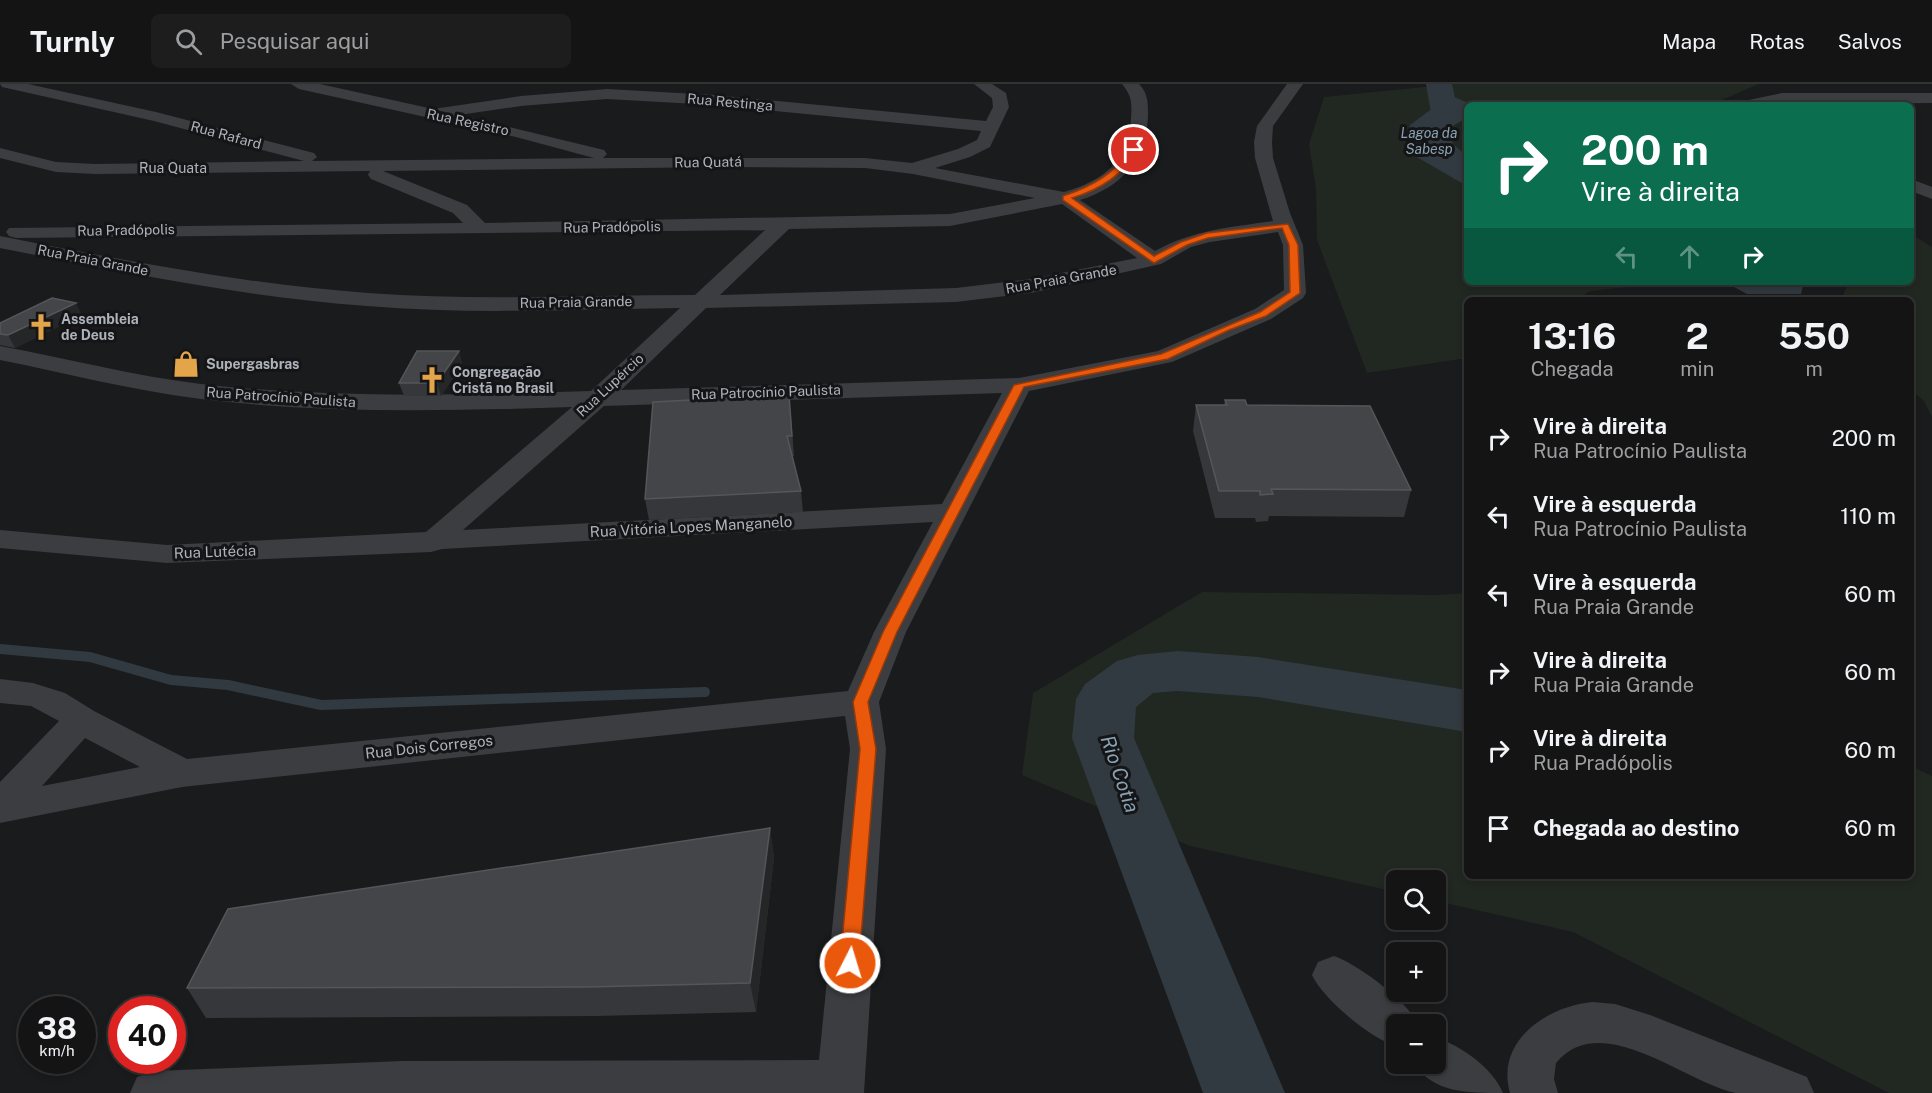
<!DOCTYPE html>
<html lang="pt">
<head>
<meta charset="utf-8">
<style>
  body { margin:0; font-family:"Public Sans",sans-serif; background:#1d1d1e; color:#f1f3f6; height:100vh; display:flex; flex-direction:column; font-size:22px; white-space:nowrap }
  * { box-sizing:border-box; margin:0 }
  p { font-size:20px; color:#9d9ea0 }
  .icon { flex:none; width:33px; height:33px; fill:none; stroke:currentColor; stroke-width:2; stroke-linecap:round; stroke-linejoin:round }
  .map { position:relative; flex:1; overflow:hidden }
  .details { position:absolute; left:1464px; top:213px; width:450px; height:582px; display:flex; flex-direction:column; background:#141415; border-radius:9px; box-shadow:0 3px 9px #0003,0 0 0 2px #333334 }
  .details>* { flex:none }
  .top-card { position:absolute; left:1464px; top:18px; width:450px; height:183px; border-radius:9px; box-shadow:0 3px 9px #0003,0 0 0 2px #333334; background:#0b6e4f; color:#fff; overflow:hidden }
  .tools { position:absolute; left:1386px; top:786px; display:grid; gap:12px }
  .tools a { display:grid; place-items:center; width:60px; height:60px; border-radius:9px; background:#141415; box-shadow:0 3px 9px #0003,0 0 0 2px #333334; font-size:30px }
  .speed { position:absolute; left:18px; top:912px; display:flex; gap:12px; font-size:30px; font-weight:700; text-align:center }
  .speed>* { display:grid; place-content:center; width:78px; height:78px; border-radius:50%; background:#141415; box-shadow:0 3px 9px #0003,0 0 0 2px #333334; line-height:1 }
  .speed small { font-size:15px; font-weight:400 }
  .speed .limit { border:9px solid #d22; background:#fff; color:#111 }
  .pin { position:absolute; display:grid; place-items:center; width:51px; height:51px; color:#fff; margin:-26px; border:3px solid #fff; border-radius:50%; box-shadow:0 2px 6px #0007 }
  .me { position:absolute; width:66px; margin:-33px; rotate:5deg; stroke-linejoin:round; filter:drop-shadow(0 0 4px #0008) }
  .turn { display:flex; align-items:center; gap:21px; height:126px; padding:0 18px; font-size:27px }
  .turn .icon { width:78px; height:78px; stroke-width:2.5 }
  .turn b { display:block; font-size:42px; line-height:51px }
  .lanes { display:flex; align-items:center; height:57px; padding:0 18px; background:#0003; justify-content:center; gap:30px; direction:ltr }
  .lanes .off { opacity:.35 }
  .eta { display:flex; justify-content:space-evenly; align-items:center; height:102px; text-align:center }
  .eta b { font-size:36px; font-weight:700; line-height:42px }
  ul { padding:0; list-style:none }
  li { display:flex; align-items:center; gap:18px; height:78px; padding:0 18px }
  li div { flex:1 }
  li b { display:block; font-size:22px }
  li em { font-style:normal }
  header { display:flex; align-items:center; gap:36px; box-sizing:border-box; height:84px; padding:0 30px; background:#141415; border-bottom:2px solid #333334 }
  header strong { font-size:28px }
  nav { display:flex; gap:33px; margin-inline-start:auto; font-size:21px }
  .search { width:420px; height:54px; background:#1d1d1e; display:flex; align-items:center; gap:15px; box-sizing:border-box; padding:0 21px; border-radius:9px; color:#9d9ea0; font-size:22px }
  .map>svg:first-child { display:block }
  .green { fill:#212721 }
  .water { fill:#313a40 }
  .lines { fill:none; stroke-linecap:round; stroke-linejoin:round }
  .stream { stroke:#313a40; stroke-width:10 }
  .river { fill:#313a40; fill-rule:evenodd }
  .minor { fill:#3c3d41; fill-rule:evenodd }
  .wall { fill:#36373a }
  .shaded-wall { fill:#252628 }
  .building { fill:#434548; stroke:#54565a; stroke-width:1.5 }
  .route { fill:#ea580c; stroke:#983908; stroke-width:1.5 }
  .labels { text-anchor:middle; stroke-width:6; stroke-linejoin:round; paint-order:stroke }
  .far-street-label { font-size:14px; fill:#aeb3bb; stroke:#151517 }
  .far-water-label { font-size:14px; font-style:italic; fill:#88a2b2; stroke:#151517 }
  .far-poi-label { font-size:14px; font-weight:bold; fill:#aeb3bb; stroke:#151517; text-anchor:start }
  .street-label { font-size:15px; fill:#aeb3bb; stroke:#151517 }
  .near-water-label { font-size:20px; font-style:italic; fill:#88a2b2; stroke:#151517 }
</style>
</head>
<body>
<header>
<strong>Turnly</strong>
<div class="search"><svg class="icon" aria-label="search" viewBox="0 0 24 24"><circle cx="10" cy="10" r="6"/><path d="M15 15l6 6"/></svg>Pesquisar aqui</div>
<nav><a>Mapa</a><a>Rotas</a><a>Salvos</a></nav>
</header>
<div class="map">
<svg width="1932" height="1009" viewBox="0 0 1932 1009">
  <rect width="100%" height="100%" fill="#1a1b1c"/>
  <g class="green">
    <path d="M 1454,0 L 1759,0 L 1710,21 L 1467,21 L 1467,198 L 1679,198 L 1590,207 L 1577,216 L 1467,216 L 1467,274 L 1367,289 L 1317,156 L 1316,106 L 1309,60 L 1324,13 Z"/>
    <path d="M 1911,150 L 1932,163 L 1932,333 L 1924,317 L 1911,306 L 1911,216 L 1841,216 L 1849,198 L 1911,198 Z"/>
    <path d="M 1202,508 L 1437,511 L 1467,509 L 1467,792 L 1911,792 L 1911,682 L 1932,692 L 1932,1009 L 1889,1009 L 1573,848 L 1436,817 L 1436,796 L 1396,796 L 1396,808 L 1190,762 L 1022,691 L 1033,609 Z"/>
  </g>
  <g class="water">
    <path d="M 1442,8 L 1473,21 L 1467,21 L 1467,34 L 1454,41 L 1447,50 L 1454,61 L 1467,72 L 1467,102 L 1408,68 L 1410,41 L 1434,23 Z"/>
    <path d="M 1725,198 L 1804,198 L 1801,210 L 1747,210 Z"/>
  </g>
  <g class="lines">
    <path class="stream" d="M 0,565 L 90,573 L 171,596 L 228,601 L 321,621 L 705,608"/>
    <g class="river">
      <path d="M 1426,0 L 1452,0 L 1459,32 L 1439,49 L 1443,60 L 1467,74 L 1467,96 C 1455,93 1419,77 1414,65 C 1412,59 1411,52 1410,46 L 1431,29 Z"/>
      <path d="M 1178,567 L 1258,573 L 1467,606 L 1467,648 L 1258,613 L 1178,607 L 1153,609 L 1136,623 L 1134,654 L 1285,1009 L 1203,1009 L 1072,654 L 1076,615 L 1085,600 L 1117,577 L 1138,571 Z"/>
    </g>
    <g class="minor">
      <path d="M 0,0 L 28,0 L 156,28 L 314,69 L 317,73 L 312,77 L 594,74 L 516,53 L 299,5 L 291,0 L 320,0 L 433,25 L 521,12 L 607,5 L 714,11 L 986,37 L 993,23 L 992,14 L 974,0 L 992,0 L 1006,9 L 1009,23 L 990,63 L 970,73 L 935,84 L 1064,108 C 1103,97 1129,77 1131,35 C 1132,19 1132,12 1122,0 L 1139,0 C 1148,9 1148,19 1148,31 C 1147,75 1122,103 1080,116 L 1155,167 C 1192,146 1231,143 1273,137 L 1255,74 L 1254,58 L 1257,42 L 1287,0 L 1303,0 L 1273,42 L 1272,58 L 1273,74 L 1290,129 L 1303,161 L 1306,209 L 1303,214 L 1271,235 L 1172,278 L 1029,307 L 906,548 L 879,618 L 886,665 L 864,1009 L 130,1009 L 137,993 L 154,987 L 402,977 L 819,976 L 850,665 L 845,632 L 182,703 L 0,739 L 0,698 L 59,637 L 31,622 L 0,619 L 0,595 L 33,599 L 65,609 L 94,627 L 187,675 L 848,607 L 874,548 L 933,438 L 442,465 L 431,468 L 167,479 L 0,464 L 0,446 L 167,461 L 426,448 L 572,323 C 448,327 324,330 201,315 C 134,307 66,289 0,276 L 0,262 C 66,274 134,292 201,300 C 331,315 460,311 591,307 L 680,224 C 576,225 471,231 367,222 C 244,213 122,188 0,164 L 0,152 C 122,176 244,200 368,209 C 476,217 586,211 695,211 L 765,146 L 16,154 L 9,152 L 6,148 L 9,144 L 463,139 L 453,129 L 371,95 L 368,91 L 370,87 L 95,90 L 56,88 L 0,74 L 0,64 L 56,78 L 95,80 L 304,77 L 154,37 L 2,3 ZM 607,15 L 714,21 L 981,47 L 977,56 L 958,65 L 912,79 L 865,74 L 603,74 L 607,70 L 604,66 L 459,31 L 521,22 ZM 726,83 L 865,84 L 913,90 L 1035,114 L 950,130 L 485,139 L 467,121 L 383,87 ZM 1062,120 L 1137,174 L 1031,195 L 956,204 L 720,211 L 789,145 L 950,142 ZM 1278,148 L 1283,161 L 1284,206 L 1255,225 L 1158,267 L 1019,294 L 621,306 L 706,224 L 956,218 L 1031,209 L 1161,180 L 1191,163 L 1210,158 ZM 1002,309 L 942,420 L 463,446 L 604,322 ZM 85,654 L 140,683 L 42,702 Z"/>
      <path d="M 1782,9 L 1932,9 L 1932,19 L 1737,21 L 1739,18 Z"/>
      <path d="M 1911,95 L 1932,103 L 1932,115 L 1911,107 Z"/>
      <path d="M 1334,872 C 1359,881 1407,917 1418,940 L 1396,940 L 1396,962 C 1371,955 1323,915 1312,891 L 1318,878 Z"/>
      <path d="M 1593,918 L 1615,920 L 1650,931 L 1807,993 L 1814,1009 C 1791,1009 1757,1009 1736,1009 C 1684,998 1601,924 1556,979 L 1554,995 L 1558,1009 L 1510,1009 C 1495,957 1547,922 1593,918 Z"/>
      <path d="M 1436,953 C 1462,963 1492,983 1503,1009 C 1468,1009 1433,1009 1415,980 L 1436,980 Z"/>
    </g>
  </g>
  <g class="wall">
    <path d="M 82,231 L 15,264 L 0,261 L 0,239 Z"/>
    <path d="M 459,267 L 462,280 L 441,312 L 404,312 L 399,299 Z"/>
    <path d="M 1225,316 L 1247,321 L 1411,406 L 1404,433 L 1269,432 L 1268,437 L 1256,438 L 1255,434 L 1215,434 L 1193,347 L 1196,321 L 1224,321 Z"/>
    <path d="M 791,331 L 794,372 L 792,372 L 801,407 L 803,428 L 649,436 L 645,415 Z"/>
    <path d="M 770,744 L 774,774 L 756,928 L 597,932 L 206,934 L 187,904 Z"/>
  </g>
  <g class="shaded-wall">
    <path d="M 76,219 L 82,231 L 15,264 L 8,251 Z"/>
    <path d="M 459,267 L 462,280 L 441,312 L 437,299 Z"/>
    <path d="M 770,744 L 774,774 L 756,928 L 750,899 Z"/>
  </g>
  <g class="building">
    <path d="M 52,214 L 76,219 L 8,251 L 0,250 L 0,239 Z"/>
    <path d="M 417,267 L 459,267 L 437,299 L 399,299 Z"/>
    <path d="M 789,311 L 792,352 L 787,352 L 801,407 L 645,415 L 653,318 Z"/>
    <path d="M 1225,316 L 1245,316 L 1247,321 L 1370,322 L 1411,406 L 1271,405 L 1273,410 L 1260,411 L 1260,407 L 1219,407 L 1196,321 L 1227,321 Z"/>
    <path d="M 770,744 L 750,899 L 587,903 L 187,904 L 228,825 Z"/>
  </g>
  <path class="route" d="M 1131,65 L 1138,66 C 1123,91 1099,106 1072,114 L 1154,172 L 1181,158 L 1207,149 L 1288,140 L 1298,161 L 1300,209 L 1266,232 L 1229,246 L 1168,275 L 1024,303 L 897,548 L 868,618 L 876,665 L 859,879 L 857,885 L 850,887 L 843,885 L 840,879 L 860,665 L 853,618 L 883,548 L 1014,301 L 1161,270 L 1260,228 L 1290,208 L 1289,161 L 1282,144 L 1208,154 L 1187,161 L 1154,179 L 1063,116 L 1063,112 C 1090,103 1115,90 1131,65 Z"/>
  <defs>
    <symbol id="church-bare" viewBox="-9 -9 18 18"><path d="M-1.2-6h2.4v3.5h3.3v2.4h-3.3V6h-2.4V-.1h-3.3v-2.4h3.3Z" fill="#e4a54a" stroke="#151517" stroke-width="2.5" paint-order="stroke"/></symbol>
    <symbol id="shop-bare" viewBox="-9 -9 18 18"><path d="M-5-2.5h2.3a2.7 3.5 0 0 1 5.4 0H5L5.5 6h-11ZM-1.5-2.5h3a1.5 2.3 0 0 0-3 0Z" fill="#e4a54a" stroke="#151517" stroke-width="2.5" paint-order="stroke"/></symbol>
  </defs>
  <g fill-rule="evenodd">
    <use href="#church-bare" x="22" y="224" width="38" height="38"/>
    <use href="#shop-bare" x="167" y="261" width="38" height="38"/>
    <use href="#church-bare" x="413" y="277" width="38" height="38"/>
  </g>
  <g class="labels">
    <g class="far-street-label">
      <text transform="translate(730 18) rotate(5)" y="5">Rua Restinga</text>
      <text transform="translate(468 38) rotate(12)" y="5">Rua Registro</text>
      <text transform="translate(226 51) rotate(15)" y="5">Rua Rafard</text>
      <text transform="translate(708 78) rotate(-1)" y="5">Rua Quatá</text>
      <text x="173" y="89">Rua Quata</text>
      <text transform="translate(612 143) rotate(-1)" y="5">Rua Pradópolis</text>
      <text transform="translate(126 146) rotate(-1)" y="5">Rua Pradópolis</text>
      <text transform="translate(93 176) rotate(11)" y="5">Rua Praia Grande</text>
      <text transform="translate(1061 195) rotate(-10)" y="5">Rua Praia Grande</text>
      <text transform="translate(576 218) rotate(-1)" y="5">Rua Praia Grande</text>
      <text transform="translate(610 301) rotate(-43)" y="5">Rua Lupércio</text>
      <text transform="translate(766 308) rotate(-2)" y="5">Rua Patrocínio Paulista</text>
      <text transform="translate(281 313) rotate(4)" y="5">Rua Patrocínio Paulista</text>
    </g>
    <g class="far-water-label">
      <text x="1429" y="54">Lagoa da<tspan x="1429" dy="16">Sabesp</tspan></text>
    </g>
    <g class="far-poi-label">
      <text x="61" y="240">Assembleia<tspan x="61" dy="16">de Deus</tspan></text>
      <text x="206" y="285">Supergasbras</text>
      <text x="452" y="293">Congregação<tspan x="452" dy="16">Cristã no Brasil</tspan></text>
    </g>
    <g class="street-label">
      <text transform="translate(691 443) rotate(-3)" y="5">Rua Vitória Lopes Manganelo</text>
      <text transform="translate(215 468) rotate(-2)" y="5">Rua Lutécia</text>
      <text transform="translate(429 663) rotate(-6)" y="5">Rua Dois Corregos</text>
    </g>
    <g class="near-water-label">
      <text transform="translate(1120 690) rotate(71)" y="7">Rio Cotia</text>
    </g>
  </g>
</svg>
<div class="tools">
<a><svg class="icon" aria-label="search" viewBox="0 0 24 24"><circle cx="10" cy="10" r="6"/><path d="M15 15l6 6"/></svg></a>
<a>+</a>
<a>−</a>
</div>
<div class="speed"><div>38<small>km/h</small></div><div class="limit">40</div></div>
<div class="pin" style="left:1134px;top:66px;background:#d93025"><svg class="icon" aria-label="arrive" viewBox="0 0 24 24"><path d="M6 21V4h12l-3 4 3 4H6"/></svg></div>
<svg class="me" style="left:850px;top:879px" viewBox="-20 -20 40 40"><circle r="17" fill="#ea580c" stroke="#fff" stroke-width="3"/><path d="M0-11L8 9 0 5-8 9z" fill="#fff"/></svg>
<div class="top-card">
<div class="turn"><svg class="icon" aria-label="right" viewBox="0 0 24 24"><path d="M7 20v-9h11M14 6l5 5-5 5"/></svg><div><b>200 m</b>Vire à direita</div></div>
<div class="lanes"><svg class="icon off" aria-label="left" viewBox="0 0 24 24"><path d="M17 20v-9H6M10 6l-5 5 5 5"/></svg><svg class="icon off" aria-label="ahead" viewBox="0 0 24 24"><path d="M12 20V5M6 11l6-6 6 6"/></svg><svg class="icon" aria-label="right" viewBox="0 0 24 24"><path d="M7 20v-9h11M14 6l5 5-5 5"/></svg></div>
</div>
<section class="details">
<div class="eta">
<div><b>13:16</b><p>Chegada</p></div>
<div><b>2</b><p>min</p></div>
<div><b>550</b><p>m</p></div>
</div>
<ul>
<li><svg class="icon" aria-label="right" viewBox="0 0 24 24"><path d="M7 20v-9h11M14 6l5 5-5 5"/></svg><div><b>Vire à direita</b><p>Rua Patrocínio Paulista</p></div><em>200 m</em></li>
<li><svg class="icon" aria-label="left" viewBox="0 0 24 24"><path d="M17 20v-9H6M10 6l-5 5 5 5"/></svg><div><b>Vire à esquerda</b><p>Rua Patrocínio Paulista</p></div><em>110 m</em></li>
<li><svg class="icon" aria-label="left" viewBox="0 0 24 24"><path d="M17 20v-9H6M10 6l-5 5 5 5"/></svg><div><b>Vire à esquerda</b><p>Rua Praia Grande</p></div><em>60 m</em></li>
<li><svg class="icon" aria-label="right" viewBox="0 0 24 24"><path d="M7 20v-9h11M14 6l5 5-5 5"/></svg><div><b>Vire à direita</b><p>Rua Praia Grande</p></div><em>60 m</em></li>
<li><svg class="icon" aria-label="right" viewBox="0 0 24 24"><path d="M7 20v-9h11M14 6l5 5-5 5"/></svg><div><b>Vire à direita</b><p>Rua Pradópolis</p></div><em>60 m</em></li>
<li><svg class="icon" aria-label="arrive" viewBox="0 0 24 24"><path d="M6 21V4h12l-3 4 3 4H6"/></svg><div><b>Chegada ao destino</b></div><em>60 m</em></li>
</ul>
</section>
</div>
</body>
</html>
